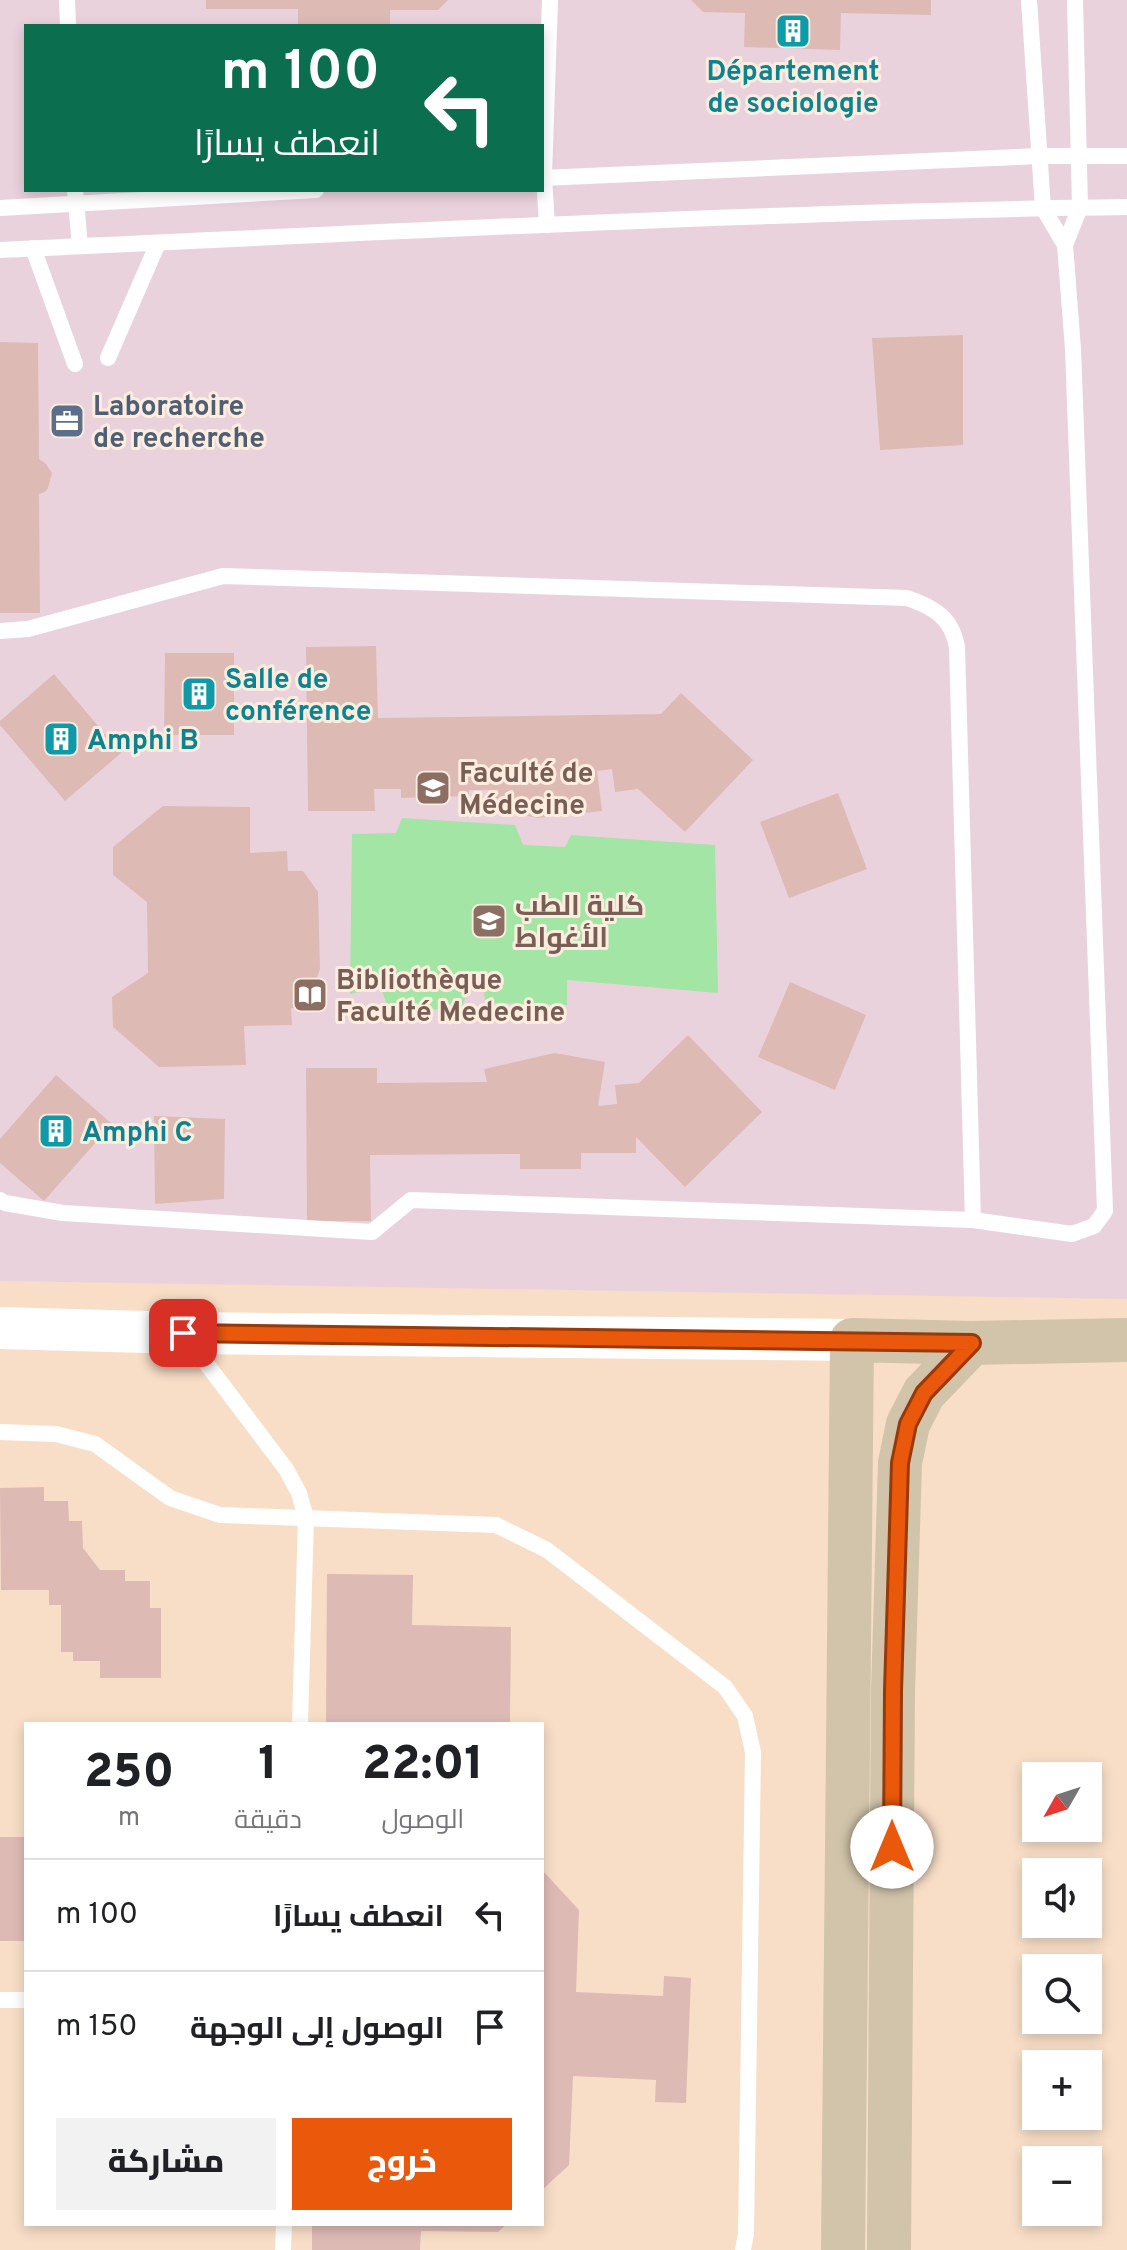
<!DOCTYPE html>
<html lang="ar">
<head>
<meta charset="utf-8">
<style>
  body { margin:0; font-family:Overpass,Cairo,sans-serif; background:#f2f2f2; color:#202124; direction:rtl; height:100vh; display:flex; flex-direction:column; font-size:30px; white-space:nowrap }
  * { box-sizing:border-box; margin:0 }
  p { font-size:26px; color:#757577 }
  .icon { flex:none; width:44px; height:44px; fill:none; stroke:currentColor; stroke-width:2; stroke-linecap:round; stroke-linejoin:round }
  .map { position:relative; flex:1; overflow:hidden; direction:ltr }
  .details { position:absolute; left:24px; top:1722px; width:520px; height:504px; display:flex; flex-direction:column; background:#fff; border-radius:0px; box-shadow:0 4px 12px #0003; direction:rtl }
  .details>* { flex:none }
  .top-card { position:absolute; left:24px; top:24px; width:520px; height:168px; border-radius:0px; box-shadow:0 4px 12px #0003; direction:rtl; background:#0b6e4f; color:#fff; overflow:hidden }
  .needle { width:52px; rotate:231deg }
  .controls { position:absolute; left:1022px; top:1762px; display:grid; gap:16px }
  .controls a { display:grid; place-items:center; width:80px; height:80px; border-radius:0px; background:#fff; box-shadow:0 4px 12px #0003; font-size:40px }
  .pin { position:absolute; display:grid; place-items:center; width:68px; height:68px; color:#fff; margin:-34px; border-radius:16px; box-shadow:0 4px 12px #0006 }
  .me { position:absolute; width:88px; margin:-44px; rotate:0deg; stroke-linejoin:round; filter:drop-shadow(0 0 6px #0008) }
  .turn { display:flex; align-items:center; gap:28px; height:168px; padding:0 32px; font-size:36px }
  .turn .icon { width:104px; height:104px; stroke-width:2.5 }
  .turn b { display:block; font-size:56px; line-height:68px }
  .eta { display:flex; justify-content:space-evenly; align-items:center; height:136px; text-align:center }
  .eta b { font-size:48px; font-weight:800; line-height:56px }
  .primary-button { display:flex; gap:16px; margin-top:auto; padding:16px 32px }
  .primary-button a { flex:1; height:92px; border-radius:0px; background:#ea580c; color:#fff; font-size:32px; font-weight:800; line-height:92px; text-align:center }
  .primary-button a+a { background:#f2f2f2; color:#202124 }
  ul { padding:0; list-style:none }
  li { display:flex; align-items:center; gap:24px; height:112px; padding:0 32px; border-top:2px solid #e0e0e0 }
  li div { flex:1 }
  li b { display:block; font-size:30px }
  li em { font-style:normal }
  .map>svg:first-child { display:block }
  .education { fill:#ead2dd; fill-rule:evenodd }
  .garden { fill:#a2e5a4 }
  .building { fill:#debab5 }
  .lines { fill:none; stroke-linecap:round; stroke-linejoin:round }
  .service { stroke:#fff; stroke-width:16 }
  .tertiary { stroke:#fff; stroke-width:42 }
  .secondary { stroke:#d1c4aa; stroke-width:44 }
  .route-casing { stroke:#983908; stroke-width:20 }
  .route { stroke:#ea580c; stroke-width:14 }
  .labels { text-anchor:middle; stroke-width:6; stroke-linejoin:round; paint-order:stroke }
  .culture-label { font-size:28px; font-weight:bold; fill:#0d838f; stroke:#fdeddf; text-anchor:start }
  .service-label { font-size:28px; font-weight:bold; fill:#4e5e75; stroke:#fdeddf; text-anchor:start }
  .education-label { font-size:28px; font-weight:bold; fill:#785e54; stroke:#fdeddf; text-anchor:start }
</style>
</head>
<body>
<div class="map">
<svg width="1127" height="2250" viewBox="0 0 1127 2250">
  <rect width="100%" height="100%" fill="#f8dec7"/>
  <path class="education" d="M 0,0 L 1127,0 L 1127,1299 L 0,1281 ZM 26,26 L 542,26 L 542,190 L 26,190 Z"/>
  <path class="garden" d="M 402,818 L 515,825 L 523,845 L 565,847 L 571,835 L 715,845 L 718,993 L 567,980 L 567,1005 L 485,1003 L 484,990 L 468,990 L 461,1010 L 388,1008 L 381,988 L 350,994 L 352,834 L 396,833 Z"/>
  <g class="building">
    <path d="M 206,0 L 448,0 L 438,10 L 390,10 L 390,26 L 298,26 L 298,9 L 206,9 Z"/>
    <path d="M 691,0 L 931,0 L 931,15 L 841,13 L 840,50 L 744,47 L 745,13 L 703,12 Z"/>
    <path d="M 963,335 L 963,445 L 880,450 L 872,338 Z"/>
    <path d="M 0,342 L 38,343 L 39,459 L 45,463 L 52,473 L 48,488 L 45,492 L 39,494 L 40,613 L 0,613 Z"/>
    <path d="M 376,646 L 378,718 L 661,714 L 681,693 L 753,760 L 685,832 L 638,789 L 615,792 L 612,769 L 597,771 L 602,811 L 538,818 L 488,809 L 492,790 L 469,790 L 469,796 L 401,798 L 401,789 L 374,789 L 375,811 L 308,811 L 306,647 Z"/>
    <path d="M 165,653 L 234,653 L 234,735 L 164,735 Z"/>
    <path d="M 54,674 L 121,753 L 65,801 L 0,725 L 0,721 Z"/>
    <path d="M 838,793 L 867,869 L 789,898 L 760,822 Z"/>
    <path d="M 163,806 L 250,807 L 250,853 L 287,851 L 288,871 L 303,871 L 318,892 L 320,969 L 311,994 L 302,1008 L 291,1008 L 292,1025 L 244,1026 L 246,1065 L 159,1067 L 113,1027 L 112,997 L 148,973 L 147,902 L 113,875 L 113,847 Z"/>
    <path d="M 790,982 L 866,1015 L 835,1090 L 758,1057 Z"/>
    <path d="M 688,1035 L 762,1112 L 685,1187 L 636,1137 L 636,1153 L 581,1153 L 581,1169 L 520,1169 L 520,1154 L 370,1155 L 371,1221 L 307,1221 L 306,1068 L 377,1068 L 377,1083 L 487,1082 L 484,1069 L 555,1053 L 605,1062 L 598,1106 L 617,1104 L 615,1085 L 639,1083 Z"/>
    <path d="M 56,1075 L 112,1124 L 44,1201 L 0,1163 L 0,1139 Z"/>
    <path d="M 154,1116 L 225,1119 L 224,1199 L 155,1204 Z"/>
    <path d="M 44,1487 L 44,1501 L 68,1501 L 69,1521 L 82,1521 L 83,1548 L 100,1570 L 125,1570 L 125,1581 L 150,1581 L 150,1608 L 161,1608 L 161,1678 L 100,1678 L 100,1661 L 73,1661 L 73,1652 L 61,1652 L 61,1605 L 49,1605 L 49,1590 L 1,1590 L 0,1488 Z"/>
    <path d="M 327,1574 L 413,1575 L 412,1625 L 511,1627 L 510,1724 L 326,1724 Z"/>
    <rect x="0" y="1837" width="26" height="104"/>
    <path d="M 542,1870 L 579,1910 L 576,1992 L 663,1996 L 664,1976 L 691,1978 L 686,2103 L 655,2102 L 656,2080 L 573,2076 L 569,2165 L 542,2190 Z"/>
    <path d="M 312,2224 L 507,2224 L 498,2232 L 421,2231 L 420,2250 L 312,2250 Z"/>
  </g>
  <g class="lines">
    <g class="service">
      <path d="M 67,0 L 68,26"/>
      <path d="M 542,178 L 1041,156 L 1127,156"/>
      <path d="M 75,190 L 80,246"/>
      <path d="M 0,208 L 316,190"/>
      <path d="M 547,225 L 544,177 L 550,0"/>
      <path d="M 1065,245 L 1080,207 L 1075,0"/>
      <path d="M 33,248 L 75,364"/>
      <path d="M 0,250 C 375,233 751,212 1127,207"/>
      <path d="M 108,358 L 158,243"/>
      <path d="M 0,631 L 28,629 L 223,576 L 907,598 C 934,607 952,618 957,647 L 973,1220"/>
      <path d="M 0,1200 L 5,1203 L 63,1213 L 372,1232 L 411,1200 L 973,1220 L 1072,1234 L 1094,1226 L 1105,1211 L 1073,349 L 1065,245 L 1043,208 L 1029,0"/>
      <path d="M 187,1338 L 286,1469 L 299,1493 L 306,1518 L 300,1724"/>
      <path d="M 0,1432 L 56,1434 L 95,1444 L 170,1498 L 220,1515 L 496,1525 L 547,1550 L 725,1687 L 745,1716 L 753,1752 L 746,2234 L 743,2250"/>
      <path d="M 0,2000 L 26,2000"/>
      <path d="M 283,2250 L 284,2224"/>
    </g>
    <path class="tertiary" d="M 0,1328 L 183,1333 L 852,1340"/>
    <g class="secondary">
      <path d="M 843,2250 L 852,1340 L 972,1343 L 1127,1340"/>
      <path d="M 889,2250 L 893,1691 L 900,1463 L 908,1424 L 924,1393 L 972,1343"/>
    </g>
  </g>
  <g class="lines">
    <defs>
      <path id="route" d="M 183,1333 L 972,1343 L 924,1393 L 908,1424 L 900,1463 L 893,1691 L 892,1847"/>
    </defs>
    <use href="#route" class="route-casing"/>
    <use href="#route" class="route"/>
  </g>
  <defs>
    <symbol id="building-square" viewBox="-11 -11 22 22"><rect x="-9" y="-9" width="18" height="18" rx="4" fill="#0f9aa8" stroke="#fdeddf"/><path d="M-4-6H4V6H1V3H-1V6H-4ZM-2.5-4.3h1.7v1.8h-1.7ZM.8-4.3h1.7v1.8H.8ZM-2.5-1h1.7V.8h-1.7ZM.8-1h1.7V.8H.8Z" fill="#fff"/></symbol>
    <symbol id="office-square" viewBox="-11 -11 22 22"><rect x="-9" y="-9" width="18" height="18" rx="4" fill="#5c6f8a" stroke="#fdeddf"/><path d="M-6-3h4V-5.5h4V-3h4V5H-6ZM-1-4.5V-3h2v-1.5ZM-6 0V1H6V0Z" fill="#fff"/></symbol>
    <symbol id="university-square" viewBox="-11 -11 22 22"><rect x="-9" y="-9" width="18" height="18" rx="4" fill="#8d6e63" stroke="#fdeddf"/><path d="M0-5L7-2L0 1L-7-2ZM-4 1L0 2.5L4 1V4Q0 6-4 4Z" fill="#fff"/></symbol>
    <symbol id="library-square" viewBox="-11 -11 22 22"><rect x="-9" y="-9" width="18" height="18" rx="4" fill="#8d6e63" stroke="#fdeddf"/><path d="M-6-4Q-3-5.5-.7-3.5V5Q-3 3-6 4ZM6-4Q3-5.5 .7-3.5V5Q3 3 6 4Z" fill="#fff"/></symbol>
  </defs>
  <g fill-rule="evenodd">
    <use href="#building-square" x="773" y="11" width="40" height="40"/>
    <use href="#office-square" x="47" y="401" width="40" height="40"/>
    <use href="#building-square" x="179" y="674" width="40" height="40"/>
    <use href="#building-square" x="41" y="719" width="40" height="40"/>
    <use href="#university-square" x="413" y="768" width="40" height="40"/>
    <use href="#university-square" x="469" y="901" width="40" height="40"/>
    <use href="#library-square" x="290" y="975" width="40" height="40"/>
    <use href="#building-square" x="36" y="1111" width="40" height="40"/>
  </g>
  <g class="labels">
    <g class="culture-label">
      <text x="793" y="80" text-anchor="middle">Département<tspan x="793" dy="32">de sociologie</tspan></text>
      <text x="225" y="688">Salle de<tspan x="225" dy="32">conférence</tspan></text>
      <text x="87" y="749">Amphi B</text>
      <text x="82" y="1141">Amphi C</text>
    </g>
    <g class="service-label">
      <text x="93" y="415">Laboratoire<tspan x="93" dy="32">de recherche</tspan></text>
    </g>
    <g class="education-label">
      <text x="459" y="782">Faculté de<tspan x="459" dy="32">Médecine</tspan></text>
      <text x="515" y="915">كلية الطب<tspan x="515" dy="32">الأغواط</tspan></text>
      <text x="336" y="989">Bibliothèque<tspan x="336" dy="32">Faculté Medecine</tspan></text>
    </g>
  </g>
</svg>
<div class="controls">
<a><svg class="needle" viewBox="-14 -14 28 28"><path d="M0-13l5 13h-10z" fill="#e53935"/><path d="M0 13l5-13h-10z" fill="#757577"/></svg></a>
<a><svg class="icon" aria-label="sound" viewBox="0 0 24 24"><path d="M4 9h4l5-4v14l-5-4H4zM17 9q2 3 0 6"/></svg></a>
<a><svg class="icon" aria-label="search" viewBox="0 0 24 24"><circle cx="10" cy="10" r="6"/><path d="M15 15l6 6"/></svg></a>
<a>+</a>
<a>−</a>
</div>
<div class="pin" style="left:183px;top:1333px;background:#d93025"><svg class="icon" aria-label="arrive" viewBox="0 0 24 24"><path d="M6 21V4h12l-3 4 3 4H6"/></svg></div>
<svg class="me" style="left:892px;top:1847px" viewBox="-20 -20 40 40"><circle r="19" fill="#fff"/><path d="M0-13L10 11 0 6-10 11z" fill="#ea580c"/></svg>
<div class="top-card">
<div class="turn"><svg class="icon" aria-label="left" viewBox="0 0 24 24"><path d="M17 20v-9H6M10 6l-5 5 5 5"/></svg><div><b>100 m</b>انعطف يسارًا</div></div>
</div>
<section class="details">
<div class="eta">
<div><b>22:01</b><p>الوصول</p></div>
<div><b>1</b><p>دقيقة</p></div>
<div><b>250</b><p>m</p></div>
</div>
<ul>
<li><svg class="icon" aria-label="left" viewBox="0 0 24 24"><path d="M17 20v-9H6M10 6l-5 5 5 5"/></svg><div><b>انعطف يسارًا</b></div><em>100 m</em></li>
<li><svg class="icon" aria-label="arrive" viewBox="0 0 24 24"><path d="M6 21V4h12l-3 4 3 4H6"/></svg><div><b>الوصول إلى الوجهة</b></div><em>150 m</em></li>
</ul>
<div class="primary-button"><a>خروج</a><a>مشاركة</a></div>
</section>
</div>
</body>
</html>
